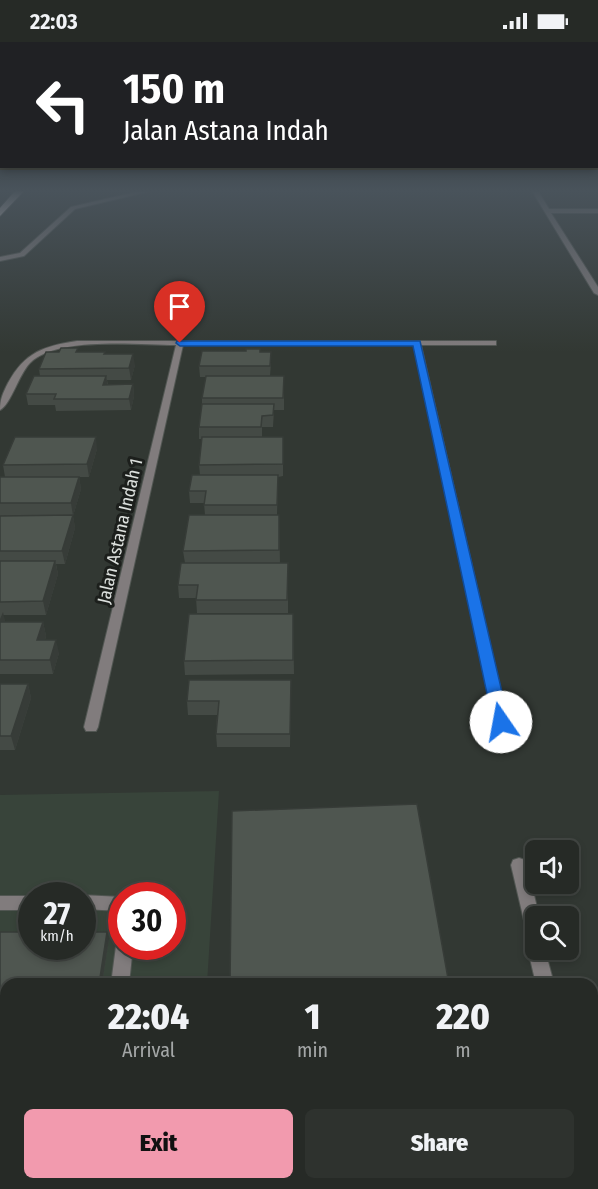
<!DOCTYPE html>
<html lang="en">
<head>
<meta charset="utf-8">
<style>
  body { margin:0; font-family:"Fira Sans Condensed",sans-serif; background:#2e322e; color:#f1f3f6; height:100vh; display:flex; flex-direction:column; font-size:22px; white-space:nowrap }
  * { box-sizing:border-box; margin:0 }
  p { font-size:20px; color:#a4a7a7 }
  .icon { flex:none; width:33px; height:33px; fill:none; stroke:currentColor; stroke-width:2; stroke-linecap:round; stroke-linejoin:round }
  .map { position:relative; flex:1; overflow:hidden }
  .panel { position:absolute; left:0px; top:936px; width:598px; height:212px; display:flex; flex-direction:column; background:#262a26; border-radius:18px 18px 0 0; box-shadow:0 3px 9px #0003,0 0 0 2px #424643 }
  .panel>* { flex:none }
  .top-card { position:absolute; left:0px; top:0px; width:598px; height:126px; box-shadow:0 3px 9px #0003,0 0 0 2px #424643; background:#202124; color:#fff; overflow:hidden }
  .tools { position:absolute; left:525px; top:798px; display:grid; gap:12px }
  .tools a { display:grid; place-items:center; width:54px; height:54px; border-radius:9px; background:#262a26; box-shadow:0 3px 9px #0003,0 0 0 2px #424643; font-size:30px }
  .speed { position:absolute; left:18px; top:840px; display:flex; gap:12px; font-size:30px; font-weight:700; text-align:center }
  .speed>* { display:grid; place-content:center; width:78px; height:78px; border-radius:50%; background:#262a26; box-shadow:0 3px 9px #0003,0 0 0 2px #424643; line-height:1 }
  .speed small { font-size:15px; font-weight:400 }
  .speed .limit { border:9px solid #d22; background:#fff; color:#111 }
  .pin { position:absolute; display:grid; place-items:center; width:51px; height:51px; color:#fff; margin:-62px -26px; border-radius:50% 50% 50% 0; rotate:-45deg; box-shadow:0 0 6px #0007 }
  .pin .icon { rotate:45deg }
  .me { position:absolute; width:66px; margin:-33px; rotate:348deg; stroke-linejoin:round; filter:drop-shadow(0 0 4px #0008) }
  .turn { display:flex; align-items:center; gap:21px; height:126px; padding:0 24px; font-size:27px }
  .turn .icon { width:78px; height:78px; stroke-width:2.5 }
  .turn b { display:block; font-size:42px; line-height:51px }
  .eta { display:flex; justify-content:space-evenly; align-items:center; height:102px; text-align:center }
  .eta b { font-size:36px; font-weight:800; line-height:42px }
  .button { display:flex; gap:12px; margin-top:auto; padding:12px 24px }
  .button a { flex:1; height:69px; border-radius:9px; background:#f29aae; color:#111; font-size:24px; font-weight:800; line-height:69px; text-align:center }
  .button a+a { background:#2e322e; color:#f1f3f6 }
  .status { display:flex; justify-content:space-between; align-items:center; height:42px; padding:0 30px; background:#262a26; direction:ltr }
  .status svg { height:16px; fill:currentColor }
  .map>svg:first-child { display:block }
  .built { fill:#38443a; fill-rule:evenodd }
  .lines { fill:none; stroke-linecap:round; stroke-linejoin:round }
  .service-casing { stroke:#515652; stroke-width:2 }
  .minor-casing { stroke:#515652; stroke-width:2 }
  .motorway-casing { stroke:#515652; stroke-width:2 }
  .service { fill:#817c7d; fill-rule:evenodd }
  .minor { fill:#817c7d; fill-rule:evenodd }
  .motorway { fill:#e8dcde; fill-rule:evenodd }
  .wall { fill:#444a45 }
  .shaded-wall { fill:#373c38 }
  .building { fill:#4f5650; stroke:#373c38; stroke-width:1.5 }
  .route { fill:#1a73e8; stroke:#114b97; stroke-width:1.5 }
  .labels { text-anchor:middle; stroke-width:6; stroke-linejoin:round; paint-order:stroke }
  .street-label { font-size:18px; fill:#dce0dd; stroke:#1c1f1c }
</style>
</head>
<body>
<div class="status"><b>22:03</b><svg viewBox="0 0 49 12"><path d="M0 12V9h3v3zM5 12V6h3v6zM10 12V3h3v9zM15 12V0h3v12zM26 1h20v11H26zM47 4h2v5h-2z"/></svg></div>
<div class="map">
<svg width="598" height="1147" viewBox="0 0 598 1147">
  <rect width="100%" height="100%" fill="#323833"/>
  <path class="built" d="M 219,749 L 207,942 L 6,942 L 6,1142 L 194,1142 L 194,1147 L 0,1147 L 0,753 ZM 32,854 L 82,854 L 82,904 L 32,904 ZM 122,854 L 172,854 L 172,904 L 122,904 Z"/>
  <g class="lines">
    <defs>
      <g id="service">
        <path d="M 140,149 L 151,149 L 75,167 L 24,214 L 0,219 L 0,215 L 20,211 L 71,165 Z"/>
        <path d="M 519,816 L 525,818 L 527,823 L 539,874 L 536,874 L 536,908 L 545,908 L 554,942 L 536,942 L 528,908 L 530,904 L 511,823 L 513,818 Z"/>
        <path d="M 82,853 L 122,855 L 122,869 L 82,867 L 82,854 L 80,854 Z"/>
        <rect x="0" y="854" width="32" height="14"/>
        <path d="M 122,898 L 122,904 L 133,904 L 129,942 L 111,942 L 116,904 Z"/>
        <path d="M 0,985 L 6,986 L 6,1004 L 0,1003 Z"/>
        <path d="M 592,1133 L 596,1135 L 598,1147 L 580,1147 L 579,1142 L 592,1142 Z"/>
      </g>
      <g id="minor">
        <path d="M 532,149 L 538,149 L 549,167 L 598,167 L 598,171 L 551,171 L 598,245 L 598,253 L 594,251 Z"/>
        <path d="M 77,299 L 496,299 L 496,303 L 421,303 L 508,680 L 506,684 L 496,684 L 494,680 L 414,303 L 183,303 L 98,685 L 96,689 L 86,689 L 84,685 L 176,303 C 138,303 57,294 30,321 C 19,332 11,362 0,368 C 0,357 3,351 8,341 C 25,310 44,304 77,299 Z"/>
      </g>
      <path id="motorway" d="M 15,149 L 24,149 L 0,174 L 0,166 Z"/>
    </defs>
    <use href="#service" class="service-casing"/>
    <use href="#minor" class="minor-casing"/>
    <use href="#motorway" class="motorway-casing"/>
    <use href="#service" class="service"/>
    <use href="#minor" class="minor"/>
    <use href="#motorway" class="motorway"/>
  </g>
  <g class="wall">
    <path d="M 78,310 L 106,312 L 135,323 L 131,338 L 107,338 L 108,343 L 133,342 L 134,354 L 131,368 L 56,369 L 55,363 L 28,363 L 26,352 L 40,334 L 39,327 Z"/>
    <path d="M 260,310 L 271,321 L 270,334 L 284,334 L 284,368 L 274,368 L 273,385 L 262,385 L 262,395 L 283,395 L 283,434 L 278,435 L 277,473 L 279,473 L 280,521 L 288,521 L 288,571 L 197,571 L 196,556 L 179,556 L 178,543 L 185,521 L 183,509 L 205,473 L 204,461 L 190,461 L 189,449 L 200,433 L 199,423 L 202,397 L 199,397 L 199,385 L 202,363 L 202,356 L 206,335 L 200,335 L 199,324 Z"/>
    <path d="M 97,407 L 89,435 L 79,435 L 81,447 L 73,474 L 75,486 L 65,522 L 56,522 L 58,532 L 46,573 L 3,573 L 5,580 L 43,580 L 46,594 L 45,598 L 59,611 L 53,632 L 0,632 L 0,435 L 5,435 L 3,423 Z"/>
    <path d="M 293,572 L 294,632 L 185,633 L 184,619 Z"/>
    <path d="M 291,638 L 290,705 L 217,705 L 216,692 L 217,673 L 188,673 L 187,659 Z"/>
    <path d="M 0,642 L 28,642 L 31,656 L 15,708 L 0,708 Z"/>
    <path d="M 0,890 L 109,897 L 102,942 L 6,942 L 6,966 L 0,966 Z"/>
  </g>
  <g class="shaded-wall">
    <path d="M 133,312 L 135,323 L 131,338 L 129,326 Z"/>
    <path d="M 106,334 L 108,345 L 103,343 Z"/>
    <path d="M 133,342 L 134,354 L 131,368 L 129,357 Z"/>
    <path d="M 96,395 L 97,407 L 89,435 L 87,422 Z"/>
    <path d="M 79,435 L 81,447 L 73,474 L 71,461 Z"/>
    <path d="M 73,473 L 75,486 L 65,522 L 62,509 Z"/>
    <path d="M 55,519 L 58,532 L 46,573 L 43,559 Z"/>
    <path d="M 3,570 L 6,583 L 0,585 L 0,577 Z"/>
    <path d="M 43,580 L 46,594 L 41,611 L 37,598 Z"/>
    <path d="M 56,598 L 59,611 L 53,632 L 50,618 Z"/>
    <path d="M 28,642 L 31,656 L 15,708 L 11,694 Z"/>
    <path d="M 107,890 L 109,897 L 102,942 L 99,942 Z"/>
  </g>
  <g class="building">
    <path d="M 61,306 L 78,306 L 76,310 L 105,310 L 104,312 L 133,312 L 129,326 L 39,327 L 46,310 L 59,310 Z"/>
    <path d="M 246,307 L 260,307 L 260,310 L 271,310 L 270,324 L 199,324 L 202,309 L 246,309 Z"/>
    <path d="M 34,334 L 106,334 L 103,343 L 133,342 L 129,357 L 54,357 L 56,352 L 26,352 Z"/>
    <path d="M 206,334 L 284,334 L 283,356 L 202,356 Z"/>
    <path d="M 202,362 L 274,362 L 273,373 L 262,374 L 261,385 L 199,385 Z"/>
    <path d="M 15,395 L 96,395 L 87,422 L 3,423 Z"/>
    <path d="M 202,395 L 283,395 L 283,422 L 199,423 Z"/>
    <path d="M 192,433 L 278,433 L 277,463 L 204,463 L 206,449 L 189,449 Z"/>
    <path d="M 0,435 L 79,435 L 71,461 L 0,461 Z"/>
    <path d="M 73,473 L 62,509 L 0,509 L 0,474 Z"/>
    <path d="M 189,473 L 279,473 L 279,508 L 183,509 Z"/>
    <path d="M 0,519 L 55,519 L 43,559 L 0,560 Z"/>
    <path d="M 181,521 L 288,521 L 287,558 L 196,558 L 198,543 L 178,543 Z"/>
    <path d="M 189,572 L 293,572 L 293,618 L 184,619 Z"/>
    <path d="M 0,580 L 43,580 L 37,598 L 56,598 L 50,618 L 0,618 Z"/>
    <path d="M 189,638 L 291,638 L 290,692 L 216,692 L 219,659 L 187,659 Z"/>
    <path d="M 0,642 L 28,642 L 11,694 L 0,694 Z"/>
    <path d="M 417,762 L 449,942 L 230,942 L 232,769 Z"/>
    <path d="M 0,890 L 32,890 L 32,904 L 82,904 L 82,890 L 107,890 L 99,942 L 6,942 L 6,959 L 0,959 Z"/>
    <path d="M 228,1142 L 485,1142 L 486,1147 L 228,1147 Z"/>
  </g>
  <linearGradient id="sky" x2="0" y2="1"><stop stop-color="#1c1f1c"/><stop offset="0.48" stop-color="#49535b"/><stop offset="1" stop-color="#49535b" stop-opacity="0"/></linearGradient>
  <rect width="598" height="310" fill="url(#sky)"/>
  <path class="route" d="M 177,299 L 420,299 L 509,680 L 506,684 L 496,684 L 493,680 L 413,304 L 180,304 L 176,301 Z"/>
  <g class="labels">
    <g class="street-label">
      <text transform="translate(120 489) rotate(-77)" y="6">Jalan Astana Indah 1</text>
    </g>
  </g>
</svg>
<div class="tools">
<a><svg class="icon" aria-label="sound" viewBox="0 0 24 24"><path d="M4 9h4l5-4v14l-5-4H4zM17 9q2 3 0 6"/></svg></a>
<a><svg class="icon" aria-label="search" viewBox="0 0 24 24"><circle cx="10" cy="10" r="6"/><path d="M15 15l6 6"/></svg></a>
</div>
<div class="speed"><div>27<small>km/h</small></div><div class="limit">30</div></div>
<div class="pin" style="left:180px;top:301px;background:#d93025"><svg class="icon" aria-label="arrive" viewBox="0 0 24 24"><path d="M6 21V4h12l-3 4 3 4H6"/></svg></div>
<svg class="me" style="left:501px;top:680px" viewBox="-20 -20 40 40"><circle r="19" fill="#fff"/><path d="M0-13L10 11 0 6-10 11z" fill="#1a73e8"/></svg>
<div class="top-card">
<div class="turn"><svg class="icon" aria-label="left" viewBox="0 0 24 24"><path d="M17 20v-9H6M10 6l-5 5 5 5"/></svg><div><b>150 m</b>Jalan Astana Indah</div></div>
</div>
<section class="panel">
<div class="eta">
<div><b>22:04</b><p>Arrival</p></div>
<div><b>1</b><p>min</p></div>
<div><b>220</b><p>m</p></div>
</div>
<div class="button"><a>Exit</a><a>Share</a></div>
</section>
</div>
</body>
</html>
